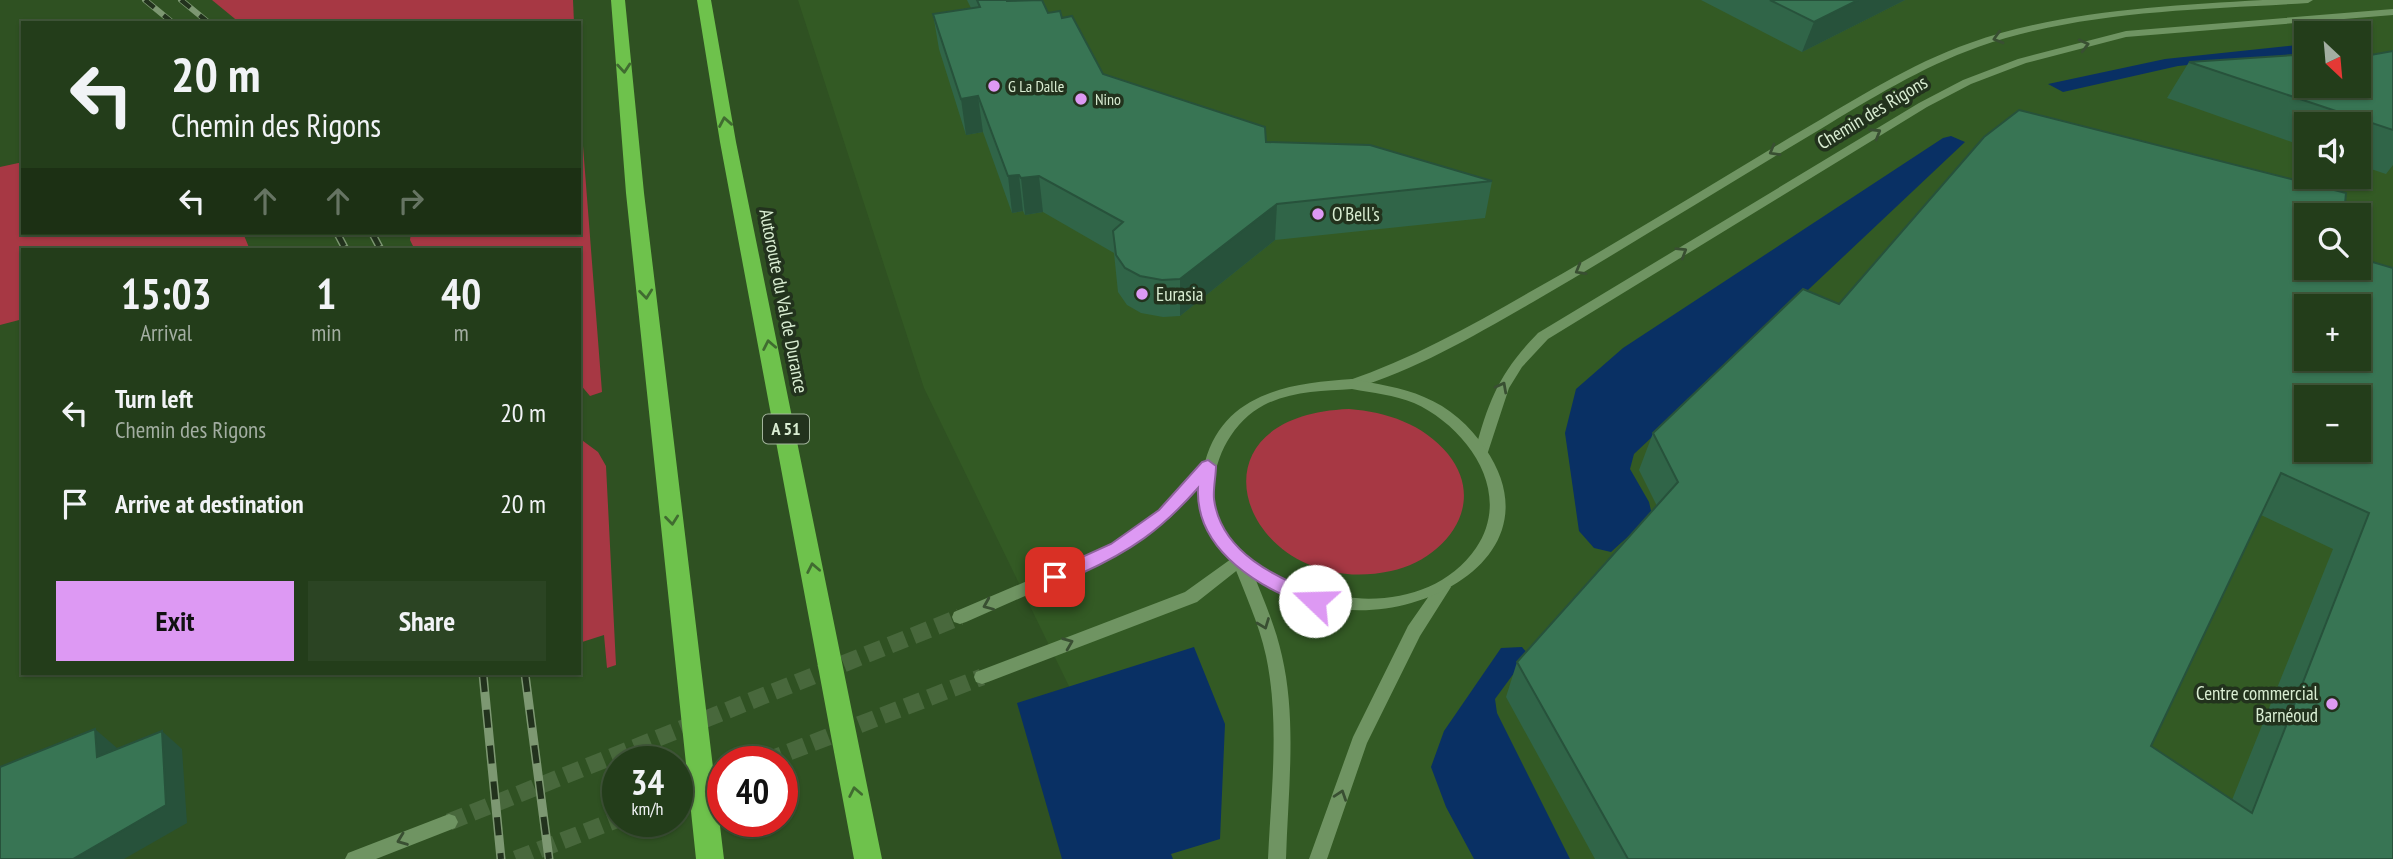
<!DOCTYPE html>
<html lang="en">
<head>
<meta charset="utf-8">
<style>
  body { margin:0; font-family:"PT Sans Narrow",sans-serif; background:#2b4423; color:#f1f3f6; height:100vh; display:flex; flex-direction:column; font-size:26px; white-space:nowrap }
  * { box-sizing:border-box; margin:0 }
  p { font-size:23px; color:#a3aea2 }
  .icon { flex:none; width:38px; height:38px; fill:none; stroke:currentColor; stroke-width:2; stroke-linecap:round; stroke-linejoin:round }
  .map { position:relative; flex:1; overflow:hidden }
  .drawer { position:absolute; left:21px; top:248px; width:560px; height:427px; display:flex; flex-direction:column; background:#233d1a; border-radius:0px; box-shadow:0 2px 5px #0004,0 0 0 2px #405639 }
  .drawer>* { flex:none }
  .banner { position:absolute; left:21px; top:21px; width:560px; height:214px; border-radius:0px; box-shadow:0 2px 5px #0004,0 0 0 2px #405639; background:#233d1a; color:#f1f3f6; overflow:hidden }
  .needle { width:46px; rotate:154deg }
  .fabs { position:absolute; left:2294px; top:21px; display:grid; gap:14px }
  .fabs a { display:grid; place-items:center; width:77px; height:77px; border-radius:0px; background:#233d1a; box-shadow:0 2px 5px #0004,0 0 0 2px #405639; font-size:35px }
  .speed { position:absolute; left:602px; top:746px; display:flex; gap:14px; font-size:35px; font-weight:700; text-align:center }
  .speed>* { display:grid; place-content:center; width:91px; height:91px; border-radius:50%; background:#233d1a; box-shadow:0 2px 5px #0004,0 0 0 2px #405639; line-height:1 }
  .speed small { font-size:18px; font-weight:400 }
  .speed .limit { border:10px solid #d22; background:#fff; color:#111 }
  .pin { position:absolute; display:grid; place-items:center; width:60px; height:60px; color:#fff; margin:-30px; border-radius:14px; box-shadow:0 4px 10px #0006 }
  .me { position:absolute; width:77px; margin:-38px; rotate:291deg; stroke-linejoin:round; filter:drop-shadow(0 0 5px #0008) }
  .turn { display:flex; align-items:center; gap:24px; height:147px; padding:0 35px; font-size:32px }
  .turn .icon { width:91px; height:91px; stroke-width:2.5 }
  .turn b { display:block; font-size:49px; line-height:60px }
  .lanes { display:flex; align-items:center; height:66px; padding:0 35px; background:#0003; justify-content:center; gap:35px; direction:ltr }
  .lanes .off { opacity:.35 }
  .eta { display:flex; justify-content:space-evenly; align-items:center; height:119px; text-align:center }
  .eta b { font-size:42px; font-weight:700; line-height:49px }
  .button { display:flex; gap:14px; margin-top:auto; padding:14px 35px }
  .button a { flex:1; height:80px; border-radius:0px; background:#dd99f3; color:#111; font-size:28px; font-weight:700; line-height:80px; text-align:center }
  .button a+a { background:#2b4423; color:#f1f3f6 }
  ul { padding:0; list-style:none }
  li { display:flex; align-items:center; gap:21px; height:91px; padding:0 35px }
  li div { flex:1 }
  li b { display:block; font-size:26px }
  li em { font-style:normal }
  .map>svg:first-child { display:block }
  .built { fill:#335a24; fill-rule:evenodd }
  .green { fill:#a73844 }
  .water { fill:#093064 }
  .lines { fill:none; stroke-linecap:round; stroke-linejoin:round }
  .tertiary-tunnel { stroke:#48683c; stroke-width:17; stroke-dasharray:17 8; stroke-linecap:butt }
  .minor { fill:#6f9462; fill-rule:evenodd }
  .tertiary { fill:#6f9462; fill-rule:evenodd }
  .motorway { fill:#6ec24c; fill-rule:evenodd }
  .rail-far2-casing { stroke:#7d9872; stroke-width:6 }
  .rail-far1-casing { stroke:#7d9872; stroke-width:8 }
  .rail-casing { stroke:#7d9872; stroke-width:9 }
  .rail-far2 { stroke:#22321d; stroke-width:4.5; stroke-dasharray:12; stroke-linecap:butt }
  .rail-far1 { stroke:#22321d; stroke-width:5; stroke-dasharray:15; stroke-linecap:butt }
  .rail { stroke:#22321d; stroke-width:6; stroke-dasharray:18; stroke-linecap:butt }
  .wall { fill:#306548; fill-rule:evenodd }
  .shaded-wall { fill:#27523b }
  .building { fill:#387554; stroke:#27523b; stroke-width:2; fill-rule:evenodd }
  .oneway { stroke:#394f32 }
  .oneway2 { stroke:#406c30 }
  .route { fill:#dd99f3; stroke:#90639e; stroke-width:2 }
  .poi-dot { fill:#dd99f3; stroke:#22321d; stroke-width:2.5 }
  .labels { text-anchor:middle; stroke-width:7; stroke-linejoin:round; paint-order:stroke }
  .far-poi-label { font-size:16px; fill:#d9edd2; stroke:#22321d; text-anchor:start }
  .shield { fill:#22321d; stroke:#a2b59c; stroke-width:2 }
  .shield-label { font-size:18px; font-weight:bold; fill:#d9edd2 }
  .street-label { font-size:19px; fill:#d9edd2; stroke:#22321d }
  .poi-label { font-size:19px; fill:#d9edd2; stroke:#22321d; text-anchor:start }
</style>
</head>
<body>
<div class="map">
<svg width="2393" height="859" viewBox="0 0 2393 859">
  <rect width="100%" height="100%" fill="#2f5122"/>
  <path class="built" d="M 798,0 L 2393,0 L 2393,859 L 1153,859 L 924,388 ZM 2306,33 L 2359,33 L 2359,86 L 2306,86 ZM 2306,124 L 2359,124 L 2359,177 L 2306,177 ZM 2306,215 L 2359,215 L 2359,268 L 2306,268 ZM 2306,306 L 2359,306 L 2359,359 L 2306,359 ZM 2306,397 L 2359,397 L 2359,450 L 2306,450 Z"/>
  <g class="green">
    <path d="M 212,0 L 573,0 L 574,23 L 240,23 Z"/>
    <path d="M 579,94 L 602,392 L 590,396 L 579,383 L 579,250 L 415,250 L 410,240 L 411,233 L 579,233 Z"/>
    <path d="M 23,162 L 23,233 L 243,233 L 250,250 L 23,250 L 23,319 L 0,325 L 0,167 Z"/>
    <path d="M 1349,409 C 1387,412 1423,424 1448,454 C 1489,505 1444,560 1391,571 C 1247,602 1173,416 1349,409 Z"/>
    <path d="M 579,438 L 598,452 L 606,466 L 616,665 L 607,668 L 604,635 L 579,643 Z"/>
  </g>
  <g class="water">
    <path d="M 2306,44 L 2306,53 L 2178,66 L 2063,92 L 2048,84 L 2165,59 Z"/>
    <path d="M 1951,136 L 1965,142 L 1634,454 L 1630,469 L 1649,502 L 1652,515 L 1611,552 L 1594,548 L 1579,531 L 1565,433 L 1576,389 L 1623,348 L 1943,138 Z"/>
    <path d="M 1194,647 L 1225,724 L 1220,839 L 1171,854 L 1173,859 L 1062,859 L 1017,703 Z"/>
    <path d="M 1522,647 L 1528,654 L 1495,699 L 1497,713 L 1570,859 L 1474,859 L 1446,807 L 1431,767 L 1444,731 L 1501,648 Z"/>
  </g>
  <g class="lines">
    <g class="tertiary-tunnel">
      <path d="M 766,761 L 982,677"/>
      <path d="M 677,796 L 723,778"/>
      <path d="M 449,822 L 960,617"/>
      <path d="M 516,859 L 618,819"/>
    </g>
    <g class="minor">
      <path d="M 2263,0 L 2313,0 L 2308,3 C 2198,10 2084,10 1978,47 C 1922,67 1870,99 1819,130 C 1723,187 1629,246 1533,302 C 1475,335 1417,370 1352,389 L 1345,384 L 1347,381 C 1411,359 1469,327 1528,293 C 1621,241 1710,185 1801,131 C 1856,99 1910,64 1970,43 C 2064,10 2165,6 2263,0 Z"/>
      <path d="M 2393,9 L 2393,15 L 2126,37 L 2026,63 L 1971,84 L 1927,107 L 1548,339 L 1522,367 L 1509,388 L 1487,455 L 1477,455 L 1475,451 C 1489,399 1500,372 1538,333 L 1919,103 L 1963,80 L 2018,59 L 2126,31 Z"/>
      <path d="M 1240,554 L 1245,556 L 1248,560 C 1260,592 1275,623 1282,656 C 1297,721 1288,792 1286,859 L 1268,859 C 1271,793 1280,722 1266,656 C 1259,623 1244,592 1232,560 L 1235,556 Z"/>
      <path d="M 1443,581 L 1448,583 L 1451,587 L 1420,636 L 1367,743 L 1327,859 L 1309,859 L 1353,737 L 1408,626 L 1438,583 Z"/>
    </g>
    <g class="tertiary">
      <path d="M 1352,379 C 1376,384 1402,387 1424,397 C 1449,407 1470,426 1485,448 C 1558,554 1421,627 1327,607 C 1297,601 1264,589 1240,568 L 1197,602 L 988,682 L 982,684 L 976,682 L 974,677 L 976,672 L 1185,592 L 1231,559 C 1208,536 1202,518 1198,487 L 1170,518 L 1122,553 L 966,622 L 960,624 L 954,622 L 952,617 L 954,612 L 1112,545 L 1160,510 L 1205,462 C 1224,392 1291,383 1352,379 ZM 1352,389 C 1373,393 1394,395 1414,403 C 1467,427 1514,492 1476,548 C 1421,627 1289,605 1232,541 C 1195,500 1218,429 1264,405 C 1291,391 1323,391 1352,389 Z"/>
      <path d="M 449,814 L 455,816 L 458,822 L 455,828 L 376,859 L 345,859 L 348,853 Z"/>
    </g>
    <g class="motorway">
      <path d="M 611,0 L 625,0 L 644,193 L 724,859 L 696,859 L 626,193 Z"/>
      <path d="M 697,0 L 711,0 L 736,142 L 882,859 L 854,859 L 720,142 Z"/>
    </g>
    <defs>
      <g id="rail-far2">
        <path d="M 145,0 L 173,23"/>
        <path d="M 181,0 L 209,23"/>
      </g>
      <g id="rail-far1">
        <path d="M 337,233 L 346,250"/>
        <path d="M 372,233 L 381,250"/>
      </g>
      <g id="rail">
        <path d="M 483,674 L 501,859"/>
        <path d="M 525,674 L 549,859"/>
      </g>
    </defs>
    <use href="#rail-far2" class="rail-far2-casing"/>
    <use href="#rail-far1" class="rail-far1-casing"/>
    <use href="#rail" class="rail-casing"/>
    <use href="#rail-far2" class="rail-far2"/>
    <use href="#rail-far1" class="rail-far1"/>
    <use href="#rail" class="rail"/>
  </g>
  <g class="wall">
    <path d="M 967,0 L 1042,0 L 1048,13 L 1062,18 L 1103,74 L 1266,142 L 1492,181 L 1485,218 L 1275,240 L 1180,316 L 1163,317 L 1141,313 L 1127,305 L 1118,292 L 1114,253 L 1043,212 L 1025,215 L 1023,211 L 1012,213 L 983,132 L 966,135 L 939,49 L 933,14 L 971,8 Z"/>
    <path d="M 1701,0 L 1905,0 L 1802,52 Z"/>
    <path d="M 2393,51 L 2393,165 L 2386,174 L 2359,165 L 2359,124 L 2306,124 L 2306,147 L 2167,98 L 2189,62 L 2306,86 Z"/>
    <path d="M 2306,268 L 2359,268 L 2393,859 L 1595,859 L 1506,697 L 1517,662 L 1657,506 L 1639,470 L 1653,433 L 1839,304 ZM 2261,515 L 2333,549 L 2232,800 L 2151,746 Z"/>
  </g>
  <g class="shaded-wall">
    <path d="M 1858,0 L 1905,0 L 1802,52 L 1814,22 Z"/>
    <path d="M 978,96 L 983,132 L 966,135 L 961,99 Z"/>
    <path d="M 1019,175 L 1023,211 L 1012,213 L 1008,176 Z"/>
    <path d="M 1039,176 L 1043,212 L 1025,215 L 1021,178 Z"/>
    <path d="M 1277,204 L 1275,240 L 1180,316 L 1180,279 Z"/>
    <path d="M 95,729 L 117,748 L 119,775 L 97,757 Z"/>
    <path d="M 162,731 L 182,749 L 187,823 L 124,859 L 73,859 Z"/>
  </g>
  <g class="building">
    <path d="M 977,0 L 1007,0 L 1007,1 L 1042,0 L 1048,13 L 1060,11 L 1062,18 L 1072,16 L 1103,74 L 1265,127 L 1266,142 L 1370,145 L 1492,181 L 1277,204 L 1180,279 L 1162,280 L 1140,276 L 1125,268 L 1116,255 L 1113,231 L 1123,222 L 1039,176 L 1021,178 L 1019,175 L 1008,176 L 978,96 L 961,99 L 933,14 L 980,7 Z"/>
    <path d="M 1770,0 L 1858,0 L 1814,22 Z"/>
    <path d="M 2393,51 L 2393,130 L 2189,62 L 2295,55 L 2306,57 L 2306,86 L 2359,86 L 2359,57 Z"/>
    <path d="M 2019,110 L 2346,193 L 2344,215 L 2306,215 L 2306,268 L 2359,268 L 2359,258 L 2393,268 L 2393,859 L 1628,859 L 1517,662 L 1678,482 L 1653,433 L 1803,289 L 1839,304 L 1984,137 ZM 2306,306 L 2359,306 L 2359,359 L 2306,359 ZM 2306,397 L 2359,397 L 2359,450 L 2306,450 ZM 2281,473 L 2369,513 L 2252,813 L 2151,746 Z"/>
    <path d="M 95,729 L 97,757 L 162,731 L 166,805 L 73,859 L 0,859 L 0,767 Z"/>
  </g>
  <defs><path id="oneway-chevron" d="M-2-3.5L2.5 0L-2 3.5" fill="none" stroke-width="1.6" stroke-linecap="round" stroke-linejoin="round" transform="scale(1.75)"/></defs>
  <g class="oneway">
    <use href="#oneway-chevron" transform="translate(1998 38) rotate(163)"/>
    <use href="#oneway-chevron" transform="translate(2084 45) rotate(-14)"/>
    <use href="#oneway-chevron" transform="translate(1876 133) rotate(-31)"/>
    <use href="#oneway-chevron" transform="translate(1774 151) rotate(150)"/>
    <use href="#oneway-chevron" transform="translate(1682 252) rotate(-32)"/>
    <use href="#oneway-chevron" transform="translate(1580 270) rotate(150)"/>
    <use href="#oneway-chevron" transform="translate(1502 387) rotate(-62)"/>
    <use href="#oneway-chevron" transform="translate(988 605) rotate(157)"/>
    <use href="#oneway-chevron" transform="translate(1264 624) rotate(69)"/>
    <use href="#oneway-chevron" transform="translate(1068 643) rotate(-22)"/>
    <use href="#oneway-chevron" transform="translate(1341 795) rotate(-71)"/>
    <use href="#oneway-chevron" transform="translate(402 840) rotate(159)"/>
  </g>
  <g class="oneway2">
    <use href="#oneway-chevron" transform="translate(624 68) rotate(85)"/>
    <use href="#oneway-chevron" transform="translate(725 122) rotate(-100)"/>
    <use href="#oneway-chevron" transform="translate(646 294) rotate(84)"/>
    <use href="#oneway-chevron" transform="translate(769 345) rotate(-101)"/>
    <use href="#oneway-chevron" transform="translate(672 520) rotate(84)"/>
    <use href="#oneway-chevron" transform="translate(813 568) rotate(-101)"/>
    <use href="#oneway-chevron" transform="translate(855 792) rotate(-101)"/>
  </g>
  <path class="route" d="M 1208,460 L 1216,466 C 1216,476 1213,488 1214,499 C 1221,553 1277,578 1321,595 L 1324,601 L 1321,606 L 1315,608 C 1263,590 1195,552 1198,488 C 1161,530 1131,551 1080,574 C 1070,579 1059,586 1049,582 L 1046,577 L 1049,572 L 1111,544 L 1159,510 L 1202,462 Z"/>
  <g class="poi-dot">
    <circle cx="994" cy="86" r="7"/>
    <circle cx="1081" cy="99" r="7"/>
    <circle cx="1318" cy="214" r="7"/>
    <circle cx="1142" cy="294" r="7"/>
    <circle cx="2332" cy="704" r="7"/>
  </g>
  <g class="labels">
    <g class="far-poi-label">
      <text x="1008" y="92">G La Dalle</text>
      <text x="1095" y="105">Nino</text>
    </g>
    <rect class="shield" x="763" y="414.5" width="46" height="29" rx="5"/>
    <g class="shield-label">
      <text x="786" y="435">A 51</text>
    </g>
    <g class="street-label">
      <text transform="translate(1872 112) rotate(-31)" y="7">Chemin des Rigons</text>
      <text transform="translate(784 301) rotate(79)" y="7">Autoroute du Val de Durance</text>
    </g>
    <g class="poi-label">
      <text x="1332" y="221">O'Bell's</text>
      <text x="1156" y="301">Eurasia</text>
      <text x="2318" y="700" text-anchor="end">Centre commercial<tspan x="2318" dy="22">Barnéoud</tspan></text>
    </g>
  </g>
</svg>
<div class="fabs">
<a><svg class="needle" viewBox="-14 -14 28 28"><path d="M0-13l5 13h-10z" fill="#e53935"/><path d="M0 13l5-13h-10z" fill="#a3aea2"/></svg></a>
<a><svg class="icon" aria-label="sound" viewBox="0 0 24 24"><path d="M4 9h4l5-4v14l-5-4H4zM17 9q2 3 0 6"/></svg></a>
<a><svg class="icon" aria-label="search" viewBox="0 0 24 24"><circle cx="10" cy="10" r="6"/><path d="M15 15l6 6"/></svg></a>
<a>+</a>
<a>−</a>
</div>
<div class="speed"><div>34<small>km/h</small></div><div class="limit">40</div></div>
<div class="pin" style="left:1055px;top:577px;background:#d93025"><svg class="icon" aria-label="arrive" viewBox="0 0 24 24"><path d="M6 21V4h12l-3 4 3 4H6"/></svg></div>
<svg class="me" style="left:1315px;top:601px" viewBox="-20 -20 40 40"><circle r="19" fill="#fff"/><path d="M0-13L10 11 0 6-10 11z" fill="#dd99f3"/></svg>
<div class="banner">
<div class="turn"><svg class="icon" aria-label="left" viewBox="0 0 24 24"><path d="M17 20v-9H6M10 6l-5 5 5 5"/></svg><div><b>20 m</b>Chemin des Rigons</div></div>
<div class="lanes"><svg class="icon" aria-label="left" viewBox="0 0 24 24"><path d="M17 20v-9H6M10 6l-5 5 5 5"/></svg><svg class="icon off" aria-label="ahead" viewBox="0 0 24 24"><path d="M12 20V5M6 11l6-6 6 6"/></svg><svg class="icon off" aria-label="ahead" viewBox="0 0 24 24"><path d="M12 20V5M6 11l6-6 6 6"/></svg><svg class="icon off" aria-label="right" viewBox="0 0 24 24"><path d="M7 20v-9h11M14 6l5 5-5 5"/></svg></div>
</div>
<section class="drawer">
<div class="eta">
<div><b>15:03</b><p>Arrival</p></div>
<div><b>1</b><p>min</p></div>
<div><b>40</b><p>m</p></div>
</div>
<ul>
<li><svg class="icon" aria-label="left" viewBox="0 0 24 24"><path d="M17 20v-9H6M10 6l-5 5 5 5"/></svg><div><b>Turn left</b><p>Chemin des Rigons</p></div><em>20 m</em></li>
<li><svg class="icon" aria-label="arrive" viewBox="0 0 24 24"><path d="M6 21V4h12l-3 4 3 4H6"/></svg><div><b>Arrive at destination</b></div><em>20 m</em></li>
</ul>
<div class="button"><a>Exit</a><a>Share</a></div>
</section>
</div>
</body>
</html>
